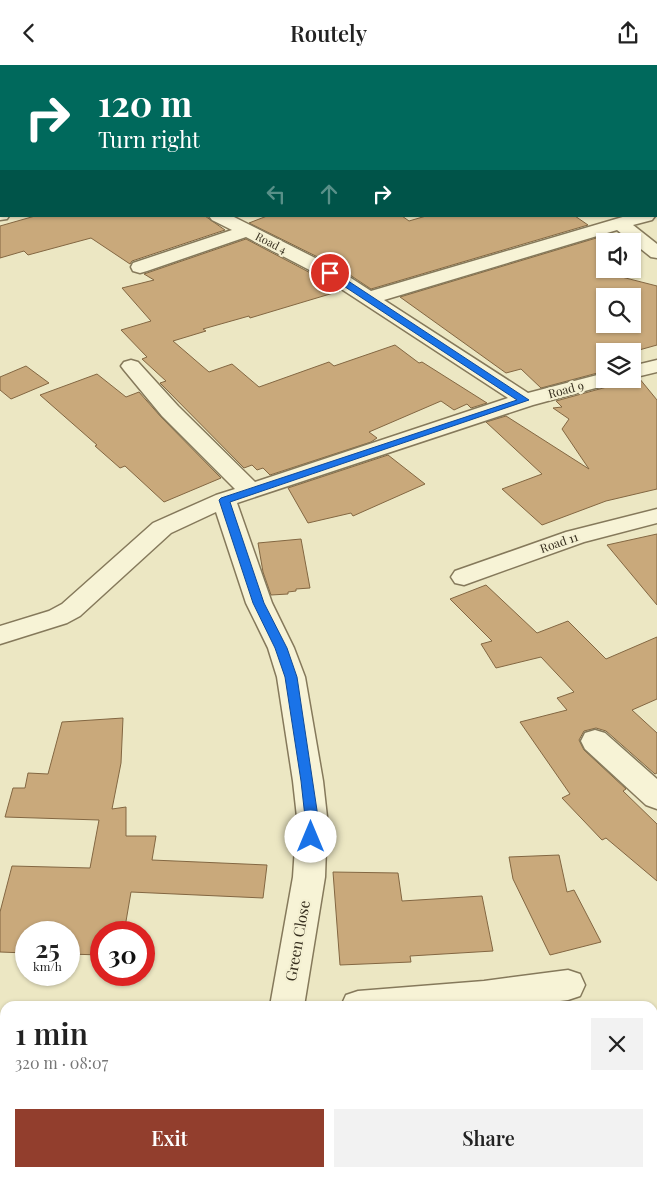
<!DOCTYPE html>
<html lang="en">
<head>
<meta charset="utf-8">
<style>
  body { margin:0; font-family:"Playfair Display",serif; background:#f2f2f2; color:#222; height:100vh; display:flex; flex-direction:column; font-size:19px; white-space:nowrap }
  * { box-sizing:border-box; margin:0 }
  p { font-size:16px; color:#767676 }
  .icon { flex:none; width:28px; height:28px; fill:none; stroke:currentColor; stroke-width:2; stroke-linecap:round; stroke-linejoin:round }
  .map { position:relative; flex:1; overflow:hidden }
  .sheet { position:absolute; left:0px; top:936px; width:658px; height:176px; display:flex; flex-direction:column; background:#fff; border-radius:15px 15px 0 0; box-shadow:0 1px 4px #0004 }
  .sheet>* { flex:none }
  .hud { position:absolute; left:0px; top:0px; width:658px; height:152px; box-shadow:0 1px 4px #0004; background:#00695c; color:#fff; overflow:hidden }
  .buttons { position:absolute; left:596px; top:168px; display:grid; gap:10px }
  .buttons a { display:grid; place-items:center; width:45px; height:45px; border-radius:0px; background:#fff; box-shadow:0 1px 4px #0004; font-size:25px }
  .speed { position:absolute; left:15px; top:856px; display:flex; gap:10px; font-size:25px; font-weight:700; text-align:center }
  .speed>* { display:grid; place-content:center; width:65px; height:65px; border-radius:50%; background:#fff; box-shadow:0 1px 4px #0004; line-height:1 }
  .speed small { font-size:12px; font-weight:400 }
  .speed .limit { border:8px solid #d22; background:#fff; color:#111 }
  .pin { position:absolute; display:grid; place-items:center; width:42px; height:42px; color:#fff; margin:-21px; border:2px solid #fff; border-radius:50%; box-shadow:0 1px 5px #0007 }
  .me { position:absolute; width:55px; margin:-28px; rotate:0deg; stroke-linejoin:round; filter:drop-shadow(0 0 4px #0008) }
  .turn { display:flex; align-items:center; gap:18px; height:105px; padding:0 15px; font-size:22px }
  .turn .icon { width:65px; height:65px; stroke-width:2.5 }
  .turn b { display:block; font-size:35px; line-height:42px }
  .lanes { display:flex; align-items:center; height:48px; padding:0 15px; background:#0003; justify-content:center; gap:25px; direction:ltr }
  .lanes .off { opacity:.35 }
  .round { display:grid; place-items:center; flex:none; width:52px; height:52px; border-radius:0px; background:#f2f2f2 }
  .overview { display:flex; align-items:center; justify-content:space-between; height:85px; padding:0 15px }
  h1 { font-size:30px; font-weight:600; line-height:38px }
  .primary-button { display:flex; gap:10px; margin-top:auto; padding:10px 15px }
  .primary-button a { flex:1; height:58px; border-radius:0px; background:#923e2d; color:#fff; font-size:20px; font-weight:600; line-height:58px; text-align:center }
  .primary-button a+a { background:#f2f2f2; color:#222 }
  header { display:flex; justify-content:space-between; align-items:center; height:65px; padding:0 15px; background:#fff; font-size:22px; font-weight:600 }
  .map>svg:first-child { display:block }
  .building { fill:#c9a97b; stroke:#836742; fill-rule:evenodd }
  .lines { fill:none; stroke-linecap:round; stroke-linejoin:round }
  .minor-casing { stroke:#85795b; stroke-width:3 }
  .minor { fill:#f7f3d6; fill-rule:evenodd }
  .route { fill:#1a73e8; stroke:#114b97 }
  .labels { text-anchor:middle; stroke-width:4.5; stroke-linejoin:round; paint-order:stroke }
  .far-street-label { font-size:11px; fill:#362e1e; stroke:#f4f0d2 }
  .street-label { font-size:12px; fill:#362e1e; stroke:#f4f0d2 }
  .near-street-label { font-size:15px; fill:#362e1e; stroke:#f4f0d2 }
</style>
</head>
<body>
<header><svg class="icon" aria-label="back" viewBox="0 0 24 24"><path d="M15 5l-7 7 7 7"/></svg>Routely<svg class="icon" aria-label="share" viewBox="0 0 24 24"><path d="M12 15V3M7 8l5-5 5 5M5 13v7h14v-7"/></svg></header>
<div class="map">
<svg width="657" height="1112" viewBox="0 0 657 1112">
  <rect width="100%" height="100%" fill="#ece7c3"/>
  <g class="building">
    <path d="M 35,151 L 205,151 L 225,165 L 132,196 L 130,199 L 91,173 L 28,190 L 24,186 L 0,193 L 0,161 Z"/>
    <path d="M 267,151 L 402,151 L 409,156 L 426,151 L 575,151 L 588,160 L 371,224 L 338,202 L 249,158 Z"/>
    <path d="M 603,171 L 610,176 L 605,176 L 605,204 L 623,204 L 606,208 L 657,221 L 657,280 L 632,287 L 605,286 L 605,306 L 541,323 L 521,304 L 506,308 L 400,232 ZM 605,231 L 632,231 L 632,259 L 605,259 Z"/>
    <path d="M 246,174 L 322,214 L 340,226 L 250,253 L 249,251 L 203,264 L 206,266 L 173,276 L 209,307 L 232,299 L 259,322 L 329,297 L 334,301 L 395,280 L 419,298 L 422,297 L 487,338 L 471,343 L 467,339 L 454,345 L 441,336 L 369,367 L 377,373 L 371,377 L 270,410 L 263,403 L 257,405 L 252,400 L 244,403 L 160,318 L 166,316 L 142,294 L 147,292 L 121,265 L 151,256 L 122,223 L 154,215 L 144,209 Z"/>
    <path d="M 26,301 L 49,318 L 11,334 L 0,325 L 0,312 Z"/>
    <path d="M 97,309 L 126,332 L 139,327 L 161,352 L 221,413 L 164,437 L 125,401 L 120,403 L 95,381 L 97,380 L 40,330 Z"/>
    <path d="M 639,313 L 657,335 L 657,424 L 606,436 L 542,460 L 502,424 L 542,409 L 486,357 L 506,351 L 589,404 L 562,364 L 569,354 L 553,343 L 562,342 L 556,336 L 614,320 L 619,314 Z"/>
    <path d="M 388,390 L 425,419 L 353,451 L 351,448 L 308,458 L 288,423 Z"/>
    <path d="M 657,469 L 657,540 L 607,480 Z"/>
    <path d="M 301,474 L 310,523 L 296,524 L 296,526 L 288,527 L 288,529 L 271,530 L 263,507 L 258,478 Z"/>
    <path d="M 486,520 L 537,568 L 568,556 L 606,594 L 657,572 L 657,634 L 632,645 L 657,668 L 657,708 L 655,709 L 606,666 L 596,663 L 584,666 L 579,675 L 584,685 L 626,724 L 623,726 L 657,759 L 657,816 L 606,773 L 602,775 L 562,733 L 570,729 L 520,657 L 567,645 L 557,633 L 574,627 L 541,592 L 496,603 L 481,579 L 492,576 L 450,534 Z"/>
    <path d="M 123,653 L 121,698 L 112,744 L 126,742 L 126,771 L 156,771 L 152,795 L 267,800 L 263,833 L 131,827 L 124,868 L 101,868 L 101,890 L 69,889 L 69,868 L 26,868 L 26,888 L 0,887 L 0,847 L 12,801 L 90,803 L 99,755 L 5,752 L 13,723 L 25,723 L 28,708 L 48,709 L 62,657 Z"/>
    <path d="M 559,790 L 567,827 L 574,825 L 601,877 L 550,890 L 513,814 L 509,792 Z"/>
    <path d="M 333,807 L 398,808 L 402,836 L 482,831 L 493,886 L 410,891 L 411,897 L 340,900 Z"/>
  </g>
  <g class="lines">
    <defs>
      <g id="minor">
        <path d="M 336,0 L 352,0 L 353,1 L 337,1 Z"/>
        <rect x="0" y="32" width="1" height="8"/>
        <path d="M 656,58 L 657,59 L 657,69 L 656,68 Z"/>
        <path d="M 0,145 L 1,151 L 9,151 L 7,154 L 0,155 Z"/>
        <path d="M 209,151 L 232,151 L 337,204 L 371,226 L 626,151 L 655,151 L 652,155 L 633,160 L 657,179 L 657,193 L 651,192 L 617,165 L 384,235 L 528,328 L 605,308 L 605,314 L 617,314 L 614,318 L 533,340 L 237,438 L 272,538 L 294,583 L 305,612 L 323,716 L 327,752 L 325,812 L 304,941 L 270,941 L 293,812 L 297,752 L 293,716 L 277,612 L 268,583 L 246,538 L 216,447 L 171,468 L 80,551 L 67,558 L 0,579 L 0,561 L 49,546 L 62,539 L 153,458 L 216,430 L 235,424 L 162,351 L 124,305 L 121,301 L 124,297 L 131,295 L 138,297 L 178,341 L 255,417 L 508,333 L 323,212 L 246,172 L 147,206 L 140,208 L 133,206 L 131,202 L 133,198 L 232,165 L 212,155 Z"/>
        <path d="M 657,295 L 657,307 L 632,313 L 632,301 Z"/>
        <path d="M 657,444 L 657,458 L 584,477 L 464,520 L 455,518 L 451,512 L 455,506 L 566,467 Z"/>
        <path d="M 595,665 L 605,668 L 657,714 L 657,744 L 646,740 L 585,684 L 581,676 L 585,668 Z"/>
        <path d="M 568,905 L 580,909 L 585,920 L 580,931 L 568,935 L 520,941 L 341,941 L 346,930 L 358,926 L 484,916 Z"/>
        <path d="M 240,1108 L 278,1108 L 277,1112 L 239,1112 Z"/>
      </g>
    </defs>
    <use href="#minor" class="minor-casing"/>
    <use href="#minor" class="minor"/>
  </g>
  <path class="route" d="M 327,206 L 333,206 L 529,335 L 230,437 L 264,538 L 287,583 L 297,612 L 318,752 L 318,772 L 316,776 L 311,777 L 306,776 L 304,772 L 305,752 L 301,716 L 285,612 L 275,583 L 253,538 L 219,435 L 221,433 L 517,335 L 327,210 Z"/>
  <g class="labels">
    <g class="far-street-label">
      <text transform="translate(271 178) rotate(27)" y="4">Road 4</text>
    </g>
    <g class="street-label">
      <text transform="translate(566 325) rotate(-15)" y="4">Road 9</text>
      <text transform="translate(559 478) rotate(-19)" y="4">Road 11</text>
    </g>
    <g class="near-street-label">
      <text transform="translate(298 876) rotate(-80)" y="5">Green Close</text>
    </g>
  </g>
</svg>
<div class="buttons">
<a><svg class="icon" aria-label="sound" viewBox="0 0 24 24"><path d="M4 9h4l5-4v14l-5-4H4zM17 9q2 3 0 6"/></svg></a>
<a><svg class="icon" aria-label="search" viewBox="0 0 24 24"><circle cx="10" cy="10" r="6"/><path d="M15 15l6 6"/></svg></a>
<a><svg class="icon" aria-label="layers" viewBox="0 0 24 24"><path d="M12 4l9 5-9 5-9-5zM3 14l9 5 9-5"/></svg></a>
</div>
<div class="speed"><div>25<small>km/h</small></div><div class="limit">30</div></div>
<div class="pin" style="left:330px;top:208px;background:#d93025"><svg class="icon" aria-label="arrive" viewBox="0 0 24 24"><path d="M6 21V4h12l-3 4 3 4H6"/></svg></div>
<svg class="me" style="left:311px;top:772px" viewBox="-20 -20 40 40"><circle r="19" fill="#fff"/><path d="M0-13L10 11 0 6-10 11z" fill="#1a73e8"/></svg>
<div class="hud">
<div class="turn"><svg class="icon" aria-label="right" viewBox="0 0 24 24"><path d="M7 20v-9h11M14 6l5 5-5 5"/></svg><div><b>120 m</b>Turn right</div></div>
<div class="lanes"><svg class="icon off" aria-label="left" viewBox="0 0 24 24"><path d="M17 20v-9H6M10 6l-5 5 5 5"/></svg><svg class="icon off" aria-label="ahead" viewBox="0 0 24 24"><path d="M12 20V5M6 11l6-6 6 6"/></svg><svg class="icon" aria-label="right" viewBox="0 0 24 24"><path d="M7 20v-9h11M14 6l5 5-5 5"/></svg></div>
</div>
<section class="sheet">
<div class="overview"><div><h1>1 min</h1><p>320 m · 08:07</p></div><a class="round"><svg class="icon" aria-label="close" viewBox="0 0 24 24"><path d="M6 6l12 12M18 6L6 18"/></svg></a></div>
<div class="primary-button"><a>Exit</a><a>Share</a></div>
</section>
</div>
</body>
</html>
